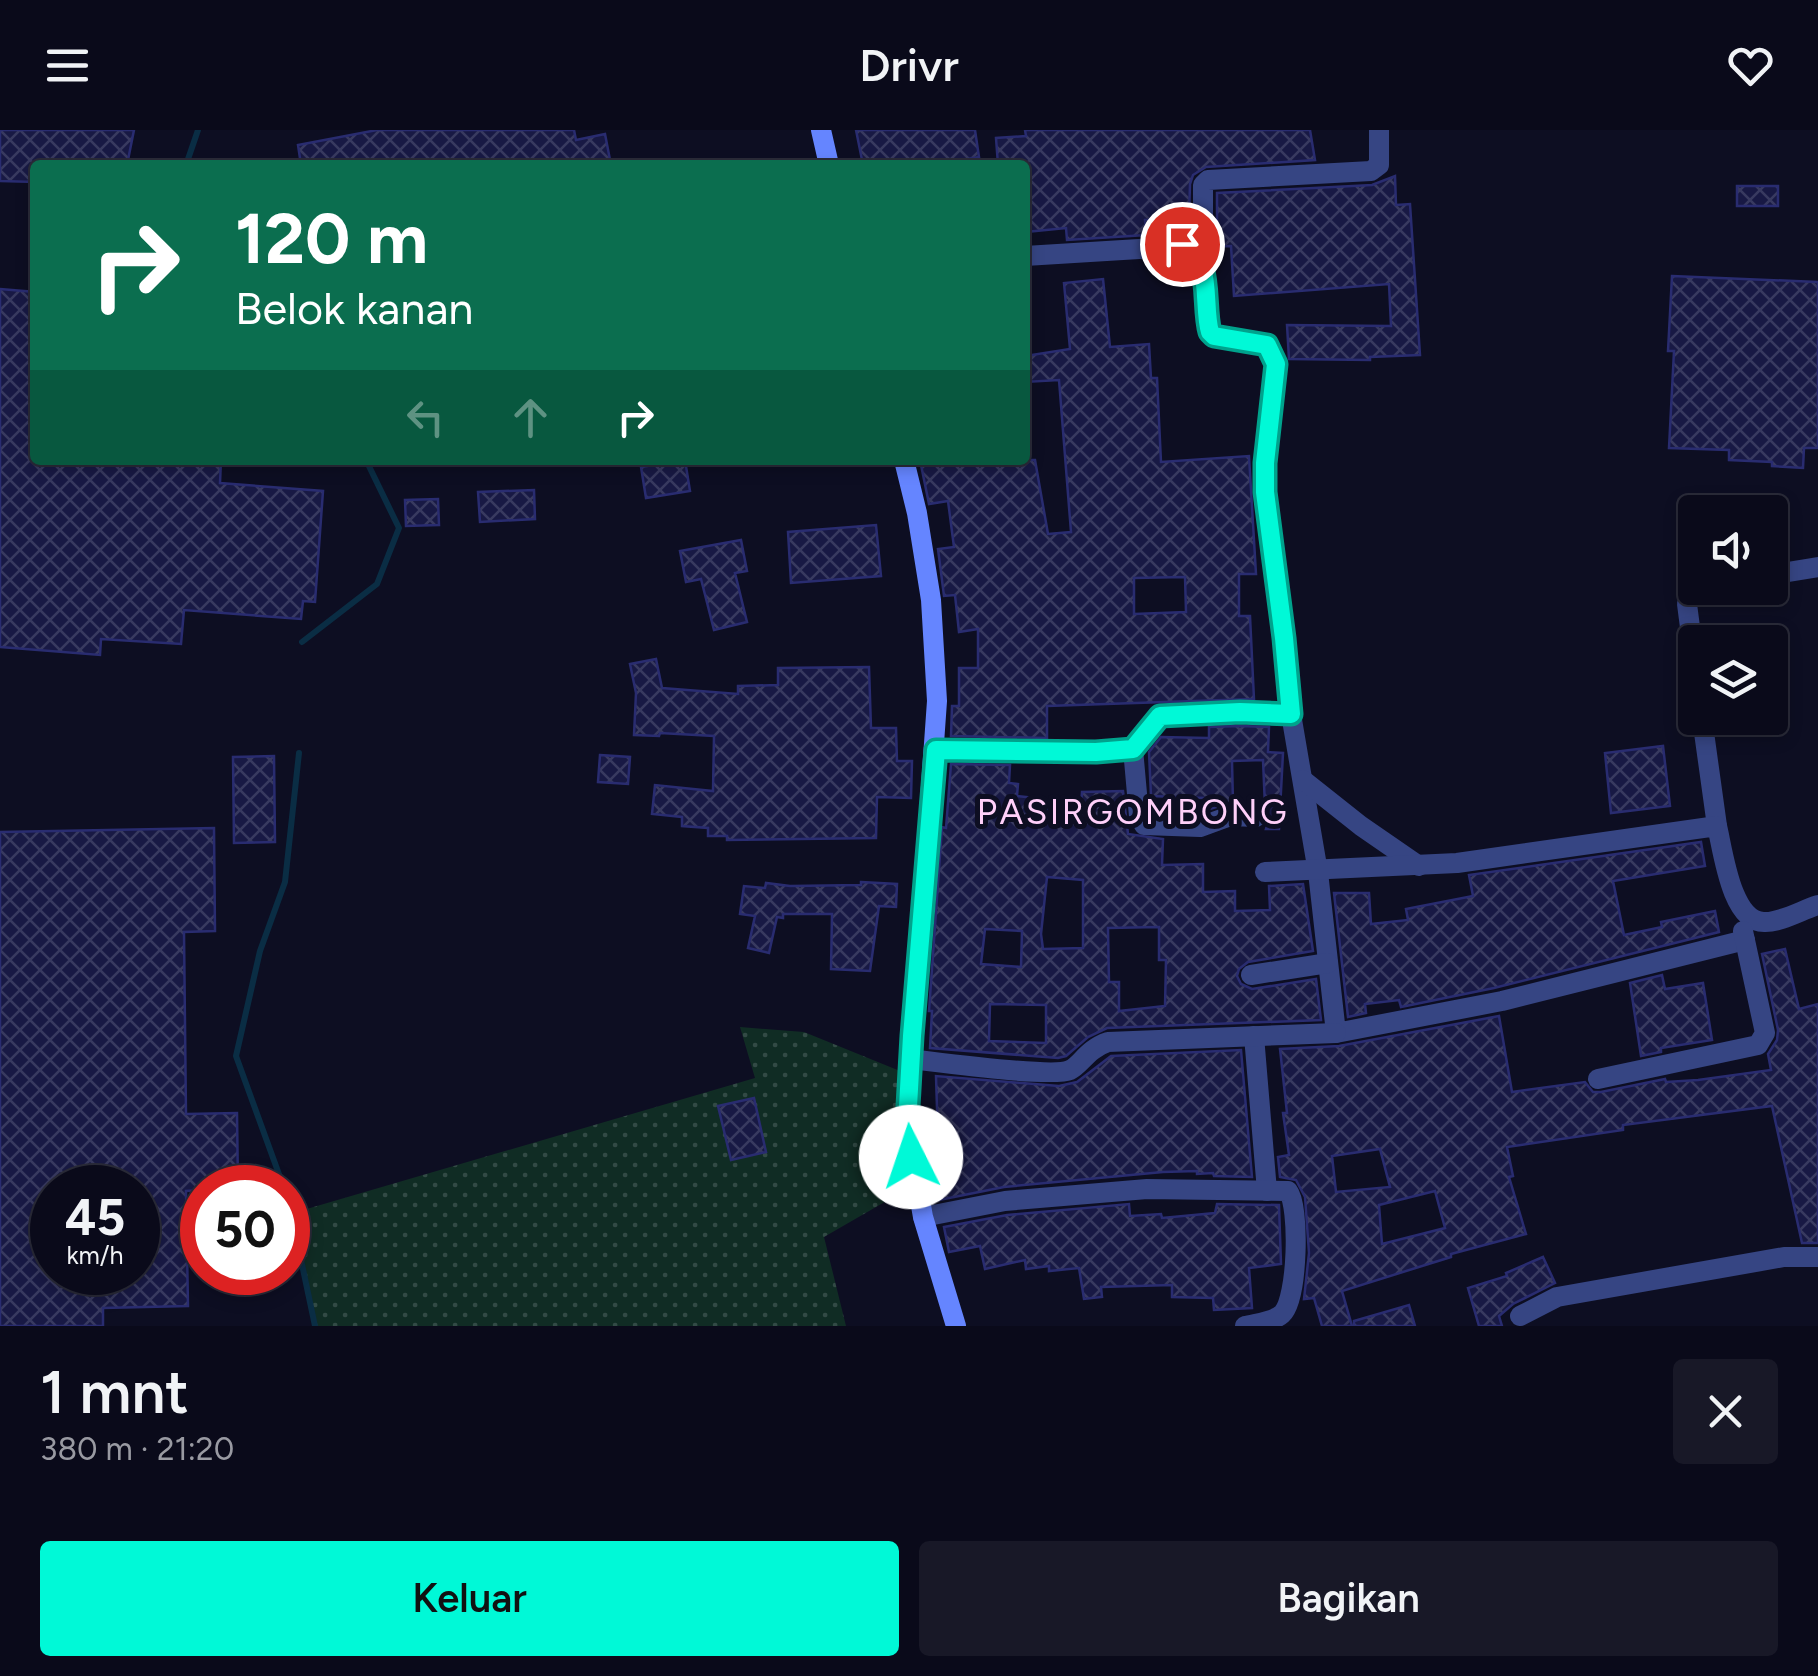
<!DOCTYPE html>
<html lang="id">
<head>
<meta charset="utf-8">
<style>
  body { margin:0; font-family:Figtree,sans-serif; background:#181827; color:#f1f3f6; height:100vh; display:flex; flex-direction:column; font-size:38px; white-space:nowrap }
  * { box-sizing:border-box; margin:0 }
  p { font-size:32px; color:#999aa2 }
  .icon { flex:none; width:55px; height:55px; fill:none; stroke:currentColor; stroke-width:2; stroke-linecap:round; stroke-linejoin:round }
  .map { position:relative; height:1196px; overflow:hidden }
  .details { display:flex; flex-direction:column; background:#0a0a1a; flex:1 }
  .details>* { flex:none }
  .hud { position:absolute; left:30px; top:30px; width:1000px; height:305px; border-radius:10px; box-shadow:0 5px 15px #0003,0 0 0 2px #2a2b39; background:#0b6e4f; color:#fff; overflow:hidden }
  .fabs { position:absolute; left:1678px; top:365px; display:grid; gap:20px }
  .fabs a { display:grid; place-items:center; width:110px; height:110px; border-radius:10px; background:#0a0a1a; box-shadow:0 5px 15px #0003,0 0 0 2px #2a2b39; font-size:50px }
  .speed { position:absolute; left:30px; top:1035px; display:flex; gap:20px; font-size:50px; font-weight:700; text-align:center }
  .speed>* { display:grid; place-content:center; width:130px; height:130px; border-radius:50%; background:#0a0a1a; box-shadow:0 5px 15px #0003,0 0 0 2px #2a2b39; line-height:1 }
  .speed small { font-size:25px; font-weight:400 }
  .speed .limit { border:15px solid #d22; background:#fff; color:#111 }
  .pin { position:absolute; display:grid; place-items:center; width:85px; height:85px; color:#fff; margin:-42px; border:5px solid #fff; border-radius:50%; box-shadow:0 2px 10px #0007 }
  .me { position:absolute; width:110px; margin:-55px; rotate:356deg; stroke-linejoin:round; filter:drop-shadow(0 0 8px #0008) }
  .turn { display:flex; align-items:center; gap:35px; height:210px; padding:0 40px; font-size:45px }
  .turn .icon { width:130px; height:130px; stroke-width:2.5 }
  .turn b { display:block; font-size:70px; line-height:85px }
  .lanes { display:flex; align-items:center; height:95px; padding:0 40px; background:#0003; justify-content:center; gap:50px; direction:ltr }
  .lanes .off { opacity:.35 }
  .round { display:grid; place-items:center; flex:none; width:105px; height:105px; border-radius:10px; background:#181827 }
  .head { display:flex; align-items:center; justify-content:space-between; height:170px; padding:0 40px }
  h1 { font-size:60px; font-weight:600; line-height:75px }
  .primary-button { display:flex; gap:20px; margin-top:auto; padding:20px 40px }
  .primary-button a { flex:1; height:115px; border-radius:10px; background:#00f9d7; color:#111; font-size:40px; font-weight:600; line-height:115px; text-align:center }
  .primary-button a+a { background:#181827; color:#f1f3f6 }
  header { display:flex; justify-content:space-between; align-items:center; height:130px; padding:0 40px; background:#0a0a1a; font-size:45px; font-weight:600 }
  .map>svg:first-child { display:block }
  .green { fill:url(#green-dots) }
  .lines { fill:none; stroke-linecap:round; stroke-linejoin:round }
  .stream { stroke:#0a2d44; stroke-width:6 }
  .building { fill:url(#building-cross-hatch); stroke:#292c70; stroke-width:2.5; fill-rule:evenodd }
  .minor { stroke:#364583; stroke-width:20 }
  .secondary { stroke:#6585ff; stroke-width:20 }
  .route-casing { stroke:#00a28c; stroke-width:25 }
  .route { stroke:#00f9d7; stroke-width:18 }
  .labels { text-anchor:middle; stroke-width:10; stroke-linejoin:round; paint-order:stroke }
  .quarter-label { font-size:35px; letter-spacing:2.5px; fill:#ffd0f9; stroke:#0d0e22 }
</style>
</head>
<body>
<header><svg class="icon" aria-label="menu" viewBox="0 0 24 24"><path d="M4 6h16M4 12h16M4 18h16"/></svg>Drivr<svg class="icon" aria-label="heart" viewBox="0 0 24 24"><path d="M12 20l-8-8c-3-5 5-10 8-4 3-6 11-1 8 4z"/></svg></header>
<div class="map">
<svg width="1818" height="1196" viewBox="0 0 1818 1196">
  <defs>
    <pattern id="green-dots" width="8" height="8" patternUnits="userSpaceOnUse" patternTransform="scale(2.5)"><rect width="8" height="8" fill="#102c24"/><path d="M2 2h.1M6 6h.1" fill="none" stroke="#324a45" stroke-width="1.8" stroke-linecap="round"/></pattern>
    <pattern id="building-cross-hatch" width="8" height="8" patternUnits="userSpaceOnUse" patternTransform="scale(2.5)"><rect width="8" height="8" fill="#181944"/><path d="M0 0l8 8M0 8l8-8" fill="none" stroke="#383a60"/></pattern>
  </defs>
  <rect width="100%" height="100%" fill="#0d0e22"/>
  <path class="green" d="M 740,897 L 804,902 L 900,941 L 902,1062 L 824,1107 L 846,1196 L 315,1196 L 293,1083 L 755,948 Z"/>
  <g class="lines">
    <g class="stream">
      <path d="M 186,35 L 198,0"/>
      <path d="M 302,512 L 377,454 L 399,398 L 366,330"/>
      <path d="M 284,1058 L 236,926 L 260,821 L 285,752 L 299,623"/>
      <path d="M 288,1068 L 315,1196"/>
    </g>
  </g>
  <g class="building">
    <path d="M 0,0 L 134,0 L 127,35 L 35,35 L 35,52 L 0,51 Z"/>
    <path d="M 377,0 L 574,0 L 576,10 L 605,4 L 611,35 L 301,35 L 298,15 Z"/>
    <path d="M 856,0 L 975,0 L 979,27 L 935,35 L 863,35 Z"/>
    <path d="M 1025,0 L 1310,0 L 1315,30 L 1206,37 L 1193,45 L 1190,54 L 1189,87 L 1145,90 L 1146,105 L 1067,110 L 1066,98 L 1025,102 L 1025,35 L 998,35 L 996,8 L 1026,6 Z"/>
    <path d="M 1395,46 L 1396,75 L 1410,74 L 1420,225 L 1370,227 L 1370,230 L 1289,229 L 1287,195 L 1391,196 L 1389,154 L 1234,166 L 1231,116 L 1208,117 L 1208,111 L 1217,97 L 1217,63 L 1372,55 Z"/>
    <rect x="1737" y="56" width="41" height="20"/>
    <path d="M 1672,146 L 1818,152 L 1818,318 L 1804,318 L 1803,338 L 1772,336 L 1772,332 L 1729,330 L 1729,320 L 1669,318 L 1674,221 L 1668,221 Z"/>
    <path d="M 1103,149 L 1110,217 L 1149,214 L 1151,248 L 1157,248 L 1161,332 L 1249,326 L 1256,444 L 1239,444 L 1239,486 L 1250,486 L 1254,569 L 1047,576 L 1047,608 L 951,606 L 952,576 L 959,576 L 959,538 L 978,538 L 978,499 L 959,502 L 955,465 L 944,466 L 938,419 L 954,417 L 948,371 L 929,374 L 920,330 L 1035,330 L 1048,404 L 1071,402 L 1059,250 L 1025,252 L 1025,226 L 1070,219 L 1064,153 ZM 1185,447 L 1186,482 L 1134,484 L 1134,448 Z"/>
    <path d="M 0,159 L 35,162 L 35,330 L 221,330 L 220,353 L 323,361 L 315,472 L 303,471 L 301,489 L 184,480 L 181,514 L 101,509 L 100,525 L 0,517 Z"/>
    <path d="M 685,330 L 690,361 L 646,368 L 641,337 Z"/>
    <path d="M 534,360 L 535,389 L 480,392 L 478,362 Z"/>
    <path d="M 438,369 L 439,395 L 406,396 L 405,370 Z"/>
    <path d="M 876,395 L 881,446 L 791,453 L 788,402 Z"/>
    <path d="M 741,410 L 747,441 L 735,443 L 747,492 L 714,500 L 701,449 L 686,452 L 680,421 Z"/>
    <path d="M 656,529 L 662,558 L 738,564 L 738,556 L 778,555 L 778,538 L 869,537 L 871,598 L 896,598 L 897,631 L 912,631 L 911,668 L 877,667 L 876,708 L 727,710 L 727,706 L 708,706 L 708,698 L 682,696 L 682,687 L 652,684 L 655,655 L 713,661 L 714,606 L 660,603 L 659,606 L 634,605 L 636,563 L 630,534 Z"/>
    <path d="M 1240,596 L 1269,597 L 1268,622 L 1283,623 L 1279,699 L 1266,699 L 1270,687 L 1265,677 L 1263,630 L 1232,631 L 1233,672 L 1203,681 L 1204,668 L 1151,666 L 1149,622 L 1161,607 L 1209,608 L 1209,597 Z"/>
    <path d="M 1663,616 L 1670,676 L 1611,683 L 1605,623 Z"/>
    <path d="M 600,625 L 630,627 L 628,654 L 598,652 Z"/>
    <path d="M 274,626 L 275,712 L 234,713 L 233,627 Z"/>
    <path d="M 951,634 L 1010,635 L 1009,653 L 1018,654 L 1017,666 L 1036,668 L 1035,673 L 1081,676 L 1082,662 L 1123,661 L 1128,704 L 1163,709 L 1162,735 L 1203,734 L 1203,762 L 1235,761 L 1235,781 L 1270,780 L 1269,756 L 1303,754 L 1313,821 L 1248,832 L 1239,839 L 1237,846 L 1241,854 L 1252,859 L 1316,849 L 1321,890 L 1107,898 L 1088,907 L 1066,926 L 1058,928 L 930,918 L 932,881 L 929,881 L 942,697 L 946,698 ZM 1047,747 L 1083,750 L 1083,818 L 1043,819 L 1041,804 ZM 1159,797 L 1159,830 L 1166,830 L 1165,876 L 1119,881 L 1119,852 L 1109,852 L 1108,798 ZM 985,799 L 1022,801 L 1021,837 L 981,834 ZM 990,874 L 1046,875 L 1046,913 L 989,911 Z"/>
    <path d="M 214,698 L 215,801 L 184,802 L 186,984 L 237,983 L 238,1058 L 186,1061 L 188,1176 L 103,1178 L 103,1196 L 0,1196 L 0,702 ZM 52,1058 L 138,1058 L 138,1142 L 52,1142 Z"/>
    <path d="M 1701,712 L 1705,736 L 1613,751 L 1624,805 L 1662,797 L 1661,792 L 1715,781 L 1719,802 L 1494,858 L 1401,877 L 1399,870 L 1365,874 L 1366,883 L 1348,887 L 1334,763 L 1369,763 L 1371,794 L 1408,790 L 1406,779 L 1473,766 L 1469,745 Z"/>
    <path d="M 861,752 L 897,754 L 896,777 L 879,776 L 870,841 L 831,839 L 832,784 L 783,784 L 783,788 L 777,787 L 769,823 L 748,818 L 755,786 L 740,784 L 744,756 L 765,758 L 766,753 L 790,756 L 861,755 Z"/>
    <path d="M 1785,819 L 1799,879 L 1818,874 L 1818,1113 L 1802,1113 L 1772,976 L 1623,995 L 1623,1000 L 1507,1017 L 1513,1046 L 1509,1047 L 1526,1104 L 1451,1124 L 1451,1127 L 1342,1161 L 1352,1196 L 1322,1196 L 1314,1168 L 1304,1169 L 1309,1123 L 1305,1067 L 1296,1050 L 1280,1047 L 1278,1027 L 1289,1025 L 1283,983 L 1287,983 L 1280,919 L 1339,916 L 1499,886 L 1512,962 L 1585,952 L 1593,962 L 1601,962 L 1665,949 L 1666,952 L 1698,950 L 1771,940 L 1768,924 L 1777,910 L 1778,900 L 1762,824 ZM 1380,1019 L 1390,1057 L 1336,1062 L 1332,1026 ZM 1435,1061 L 1445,1098 L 1382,1114 L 1379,1075 Z"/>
    <path d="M 1662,845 L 1665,859 L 1703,853 L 1712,910 L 1661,918 L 1661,922 L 1641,926 L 1630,853 Z"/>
    <path d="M 1241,920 L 1252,1047 L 1214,1046 L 1213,1043 L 1197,1044 L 1197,1041 L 1163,1042 L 1004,1057 L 939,1070 L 928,1012 L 938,1011 L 936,946 L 1059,956 L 1077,952 L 1111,926 Z"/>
    <path d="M 754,968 L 766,1022 L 731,1030 L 718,976 Z"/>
    <path d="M 1129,1074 L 1130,1086 L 1161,1084 L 1162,1088 L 1215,1083 L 1217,1074 L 1279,1075 L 1281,1134 L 1249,1138 L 1252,1178 L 1214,1180 L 1213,1168 L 1172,1167 L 1172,1155 L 1101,1157 L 1102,1167 L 1084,1169 L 1079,1138 L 1049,1141 L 1049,1136 L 1026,1139 L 1025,1130 L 985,1139 L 980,1116 L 949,1122 L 944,1097 L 1007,1085 Z"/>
    <path d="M 1543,1127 L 1555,1153 L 1513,1174 L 1499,1186 L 1502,1196 L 1479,1196 L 1468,1158 L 1507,1146 L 1506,1143 Z"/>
    <path d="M 1409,1175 L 1415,1196 L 1354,1196 L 1354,1191 Z"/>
  </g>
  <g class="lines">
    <g class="minor">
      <path d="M 1185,115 L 1203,97 L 1203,55 L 1208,50 L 1371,41 L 1379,35 L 1379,0"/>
      <path d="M 1025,126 L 1188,116 C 1212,137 1202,175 1210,202 L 1214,206 L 1267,215 L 1276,234 L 1265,333 L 1265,363 L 1285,508 L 1291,584 L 1318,742 L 1336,903 L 1502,871 L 1745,810"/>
      <path d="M 1770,445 L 1818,437"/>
      <path d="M 1695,536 L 1687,474 L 1691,467 L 1712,458"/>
      <path d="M 1702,588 L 1717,696"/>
      <path d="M 1133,619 L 1139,686 L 1144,695 L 1200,697 L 1230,686 L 1256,687"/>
      <path d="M 936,620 L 1096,622 L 1133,619 L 1160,586 L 1240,582 L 1291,584"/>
      <path d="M 1303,650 L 1361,696 L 1419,736"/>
      <path d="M 1265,742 L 1457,733 L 1717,696 C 1723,720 1731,792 1764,792 C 1780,793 1802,780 1818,775"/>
      <path d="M 1251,845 L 1328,833"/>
      <path d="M 1254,906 L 1267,1061"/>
      <path d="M 910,929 C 937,932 1052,948 1070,940 C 1081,935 1087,919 1108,912 L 1336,903"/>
      <path d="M 1598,949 L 1758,915 L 1765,903 L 1743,801"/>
      <path d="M 923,1087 L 1005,1071 L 1147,1059 L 1288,1061 C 1300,1076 1298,1169 1282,1184 C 1273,1192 1257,1193 1245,1196"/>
      <path d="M 1520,1186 L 1557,1167 L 1784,1127 L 1818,1127"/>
    </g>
    <g class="secondary">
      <path d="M 821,0 L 829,35"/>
      <path d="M 904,330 L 917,383 L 931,470 L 937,571 L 907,995 L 923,1087 L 956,1196"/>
    </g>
  </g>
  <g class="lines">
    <defs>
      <path id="route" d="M 911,1027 L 907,994 L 912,906 L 936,620 L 1096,622 L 1133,619 L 1160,586 L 1240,582 L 1291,584 L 1284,508 L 1265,362 L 1265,333 L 1276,234 L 1267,215 L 1214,206 L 1210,202 C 1202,175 1214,127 1182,114"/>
    </defs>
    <use href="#route" class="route-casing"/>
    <use href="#route" class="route"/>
  </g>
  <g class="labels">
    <g class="quarter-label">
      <text x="1133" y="694">PASIRGOMBONG</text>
    </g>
  </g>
</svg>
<div class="fabs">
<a><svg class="icon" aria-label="sound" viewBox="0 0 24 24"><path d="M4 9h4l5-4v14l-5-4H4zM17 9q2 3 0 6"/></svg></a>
<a><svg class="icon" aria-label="layers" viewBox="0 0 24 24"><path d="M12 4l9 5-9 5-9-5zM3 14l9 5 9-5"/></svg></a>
</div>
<div class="speed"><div>45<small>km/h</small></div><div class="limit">50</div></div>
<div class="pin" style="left:1182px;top:114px;background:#d93025"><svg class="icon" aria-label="arrive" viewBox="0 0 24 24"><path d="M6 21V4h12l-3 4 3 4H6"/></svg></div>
<svg class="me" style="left:911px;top:1027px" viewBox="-20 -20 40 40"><circle r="19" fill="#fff"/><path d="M0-13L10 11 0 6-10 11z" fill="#00f9d7"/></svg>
<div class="hud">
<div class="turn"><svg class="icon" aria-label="right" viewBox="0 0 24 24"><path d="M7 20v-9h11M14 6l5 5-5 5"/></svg><div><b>120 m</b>Belok kanan</div></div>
<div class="lanes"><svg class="icon off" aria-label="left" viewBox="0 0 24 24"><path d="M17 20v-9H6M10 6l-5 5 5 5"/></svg><svg class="icon off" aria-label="ahead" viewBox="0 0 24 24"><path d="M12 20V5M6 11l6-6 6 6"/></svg><svg class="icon" aria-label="right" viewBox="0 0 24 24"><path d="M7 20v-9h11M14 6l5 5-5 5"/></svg></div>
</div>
</div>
<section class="details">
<div class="head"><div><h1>1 mnt</h1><p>380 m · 21:20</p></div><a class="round"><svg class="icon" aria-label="close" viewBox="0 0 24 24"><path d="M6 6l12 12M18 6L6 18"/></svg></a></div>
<div class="primary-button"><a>Keluar</a><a>Bagikan</a></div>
</section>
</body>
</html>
